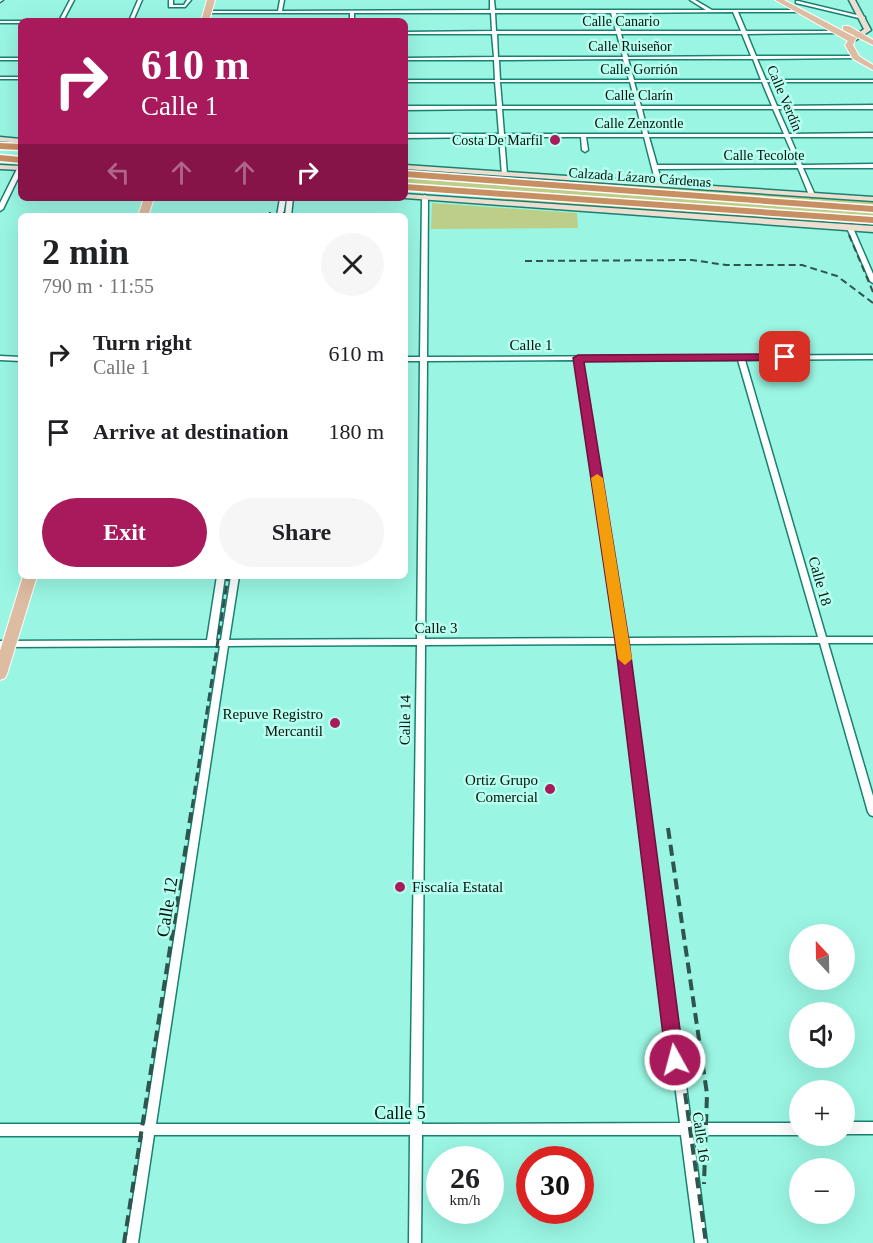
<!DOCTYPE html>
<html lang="en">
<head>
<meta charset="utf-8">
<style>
  body { margin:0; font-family:"Times New Roman",serif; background:#f6f6f6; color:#202124; height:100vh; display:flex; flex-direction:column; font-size:22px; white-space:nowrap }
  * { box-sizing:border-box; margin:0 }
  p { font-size:20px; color:#757577 }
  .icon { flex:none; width:33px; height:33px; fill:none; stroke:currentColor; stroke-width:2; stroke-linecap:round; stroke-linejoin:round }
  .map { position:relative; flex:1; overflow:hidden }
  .panel { position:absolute; left:18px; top:213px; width:390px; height:366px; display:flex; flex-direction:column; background:#fff; border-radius:9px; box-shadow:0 6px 24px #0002 }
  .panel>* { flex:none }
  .hud { position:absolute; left:18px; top:18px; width:390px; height:183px; border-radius:9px; box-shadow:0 6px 24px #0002; background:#a81a5b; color:#fff; overflow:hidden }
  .needle { width:39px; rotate:338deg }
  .controls { position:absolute; left:789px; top:924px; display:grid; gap:12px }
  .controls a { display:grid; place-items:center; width:66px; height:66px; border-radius:50%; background:#fff; box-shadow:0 6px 24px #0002; font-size:30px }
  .speed { position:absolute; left:426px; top:1146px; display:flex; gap:12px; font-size:30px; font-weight:700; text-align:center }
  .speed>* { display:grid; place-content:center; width:78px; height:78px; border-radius:50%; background:#fff; box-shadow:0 6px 24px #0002; line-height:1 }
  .speed small { font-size:15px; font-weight:400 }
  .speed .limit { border:9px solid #d22; background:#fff; color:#111 }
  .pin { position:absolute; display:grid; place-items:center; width:51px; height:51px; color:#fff; margin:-26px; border-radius:12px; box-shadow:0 3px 9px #0006 }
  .me { position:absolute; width:66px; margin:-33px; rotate:353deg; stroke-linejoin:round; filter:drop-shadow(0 0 4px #0008) }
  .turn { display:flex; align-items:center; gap:21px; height:126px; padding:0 24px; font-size:27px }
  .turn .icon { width:78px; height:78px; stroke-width:2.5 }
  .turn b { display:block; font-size:42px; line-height:51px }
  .lanes { display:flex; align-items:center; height:57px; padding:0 24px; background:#0003; justify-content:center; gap:30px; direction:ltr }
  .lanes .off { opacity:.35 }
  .round { display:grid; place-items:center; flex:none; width:63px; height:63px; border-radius:32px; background:#f6f6f6 }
  .head { display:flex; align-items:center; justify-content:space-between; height:102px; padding:0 24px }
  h1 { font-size:36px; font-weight:800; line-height:45px }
  .button { display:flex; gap:12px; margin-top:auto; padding:12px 24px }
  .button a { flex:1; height:69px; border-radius:36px; background:#a81a5b; color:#fff; font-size:24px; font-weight:800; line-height:69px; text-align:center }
  .button a+a { background:#f6f6f6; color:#202124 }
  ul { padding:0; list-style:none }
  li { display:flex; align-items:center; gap:18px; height:78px; padding:0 24px }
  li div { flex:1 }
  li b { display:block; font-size:22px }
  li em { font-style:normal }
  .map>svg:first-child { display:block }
  .green { fill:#bcce87 }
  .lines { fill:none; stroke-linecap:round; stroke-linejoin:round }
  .street-casing { stroke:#1a8172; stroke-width:3 }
  .secondary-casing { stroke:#1a8172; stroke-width:3 }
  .primary-casing { stroke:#fff; stroke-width:2 }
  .highway-casing { stroke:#fff; stroke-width:3 }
  .street { fill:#fff; fill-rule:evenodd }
  .secondary { fill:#eeded0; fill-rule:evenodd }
  .primary { fill:#debca1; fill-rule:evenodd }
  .highway { fill:#c89062; fill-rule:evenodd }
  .rail-far2 { stroke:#2f564e; stroke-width:2; stroke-dasharray:7 4; stroke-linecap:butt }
  .rail-far1 { stroke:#2f564e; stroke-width:3; stroke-dasharray:9 4.5; stroke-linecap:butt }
  .rail { stroke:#2f564e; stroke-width:4; stroke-dasharray:11 6; stroke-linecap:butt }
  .route { fill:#a81a5b; stroke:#6d113b; stroke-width:1.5 }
  .slow { fill:#f59e0b }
  .poi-dot { fill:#a81a5b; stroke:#b8fff0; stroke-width:2 }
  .labels { text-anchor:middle; stroke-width:5; stroke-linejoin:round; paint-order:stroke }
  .far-street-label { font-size:14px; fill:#00100c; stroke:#b8fff0 }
  .far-poi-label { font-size:14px; fill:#00100c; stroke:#b8fff0; text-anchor:end }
  .street-label { font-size:15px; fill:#00100c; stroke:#b8fff0 }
  .poi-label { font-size:15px; fill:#00100c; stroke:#b8fff0; text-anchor:end }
  .near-street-label { font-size:18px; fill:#00100c; stroke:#b8fff0 }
</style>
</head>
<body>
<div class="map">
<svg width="873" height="1243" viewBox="0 0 873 1243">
  <rect width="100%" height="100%" fill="#9af6e3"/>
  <g class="green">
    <path d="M 405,178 L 873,212 L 873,219 L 405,185 Z"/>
    <path d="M 477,179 L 546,179 L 873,200 L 873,207 Z"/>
    <path d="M 464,194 L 873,223 L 873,226 L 539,204 Z"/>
    <path d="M 432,203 L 577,213 L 578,228 L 431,229 Z"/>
  </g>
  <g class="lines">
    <defs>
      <g id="street">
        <path d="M 0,0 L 3,0 L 0,2 Z"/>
        <path d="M 70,0 L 74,0 L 63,21 L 59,21 Z"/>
        <path d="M 138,0 L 142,0 L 133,21 L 129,21 Z"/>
        <path d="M 169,0 L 173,0 L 173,5 L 184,5 L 187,0 L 191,0 L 185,7 L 169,7 Z"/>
        <path d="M 280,0 L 284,0 L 282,11 L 490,10 L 490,0 L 494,0 L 495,10 L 706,10 L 690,0 L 695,0 L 712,10 L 801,10 L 801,11 L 799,12 L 738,12 L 746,31 L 838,31 L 840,32 L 838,33 L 747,34 L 756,56 L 856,56 L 858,57 L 856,58 L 757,59 L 766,80 L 873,80 L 873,82 L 767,82 L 777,106 L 873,105 L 873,109 L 778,109 L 789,134 L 873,133 L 873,137 L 790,137 L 802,165 L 873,164 L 873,168 L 803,168 L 815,195 L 812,197 L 809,195 L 798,168 L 658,169 L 662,184 L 659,186 L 656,184 L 644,137 L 586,137 L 588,150 L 585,152 L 582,150 L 581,137 L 504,137 L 507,174 L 502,175 L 499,137 L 405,138 L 405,134 L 499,134 L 497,109 L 405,110 L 405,106 L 497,106 L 495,82 L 405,82 L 405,80 L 495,80 L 494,60 L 405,60 L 405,58 L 494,57 L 492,34 L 405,34 L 405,32 L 492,31 L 491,13 L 354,13 L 354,21 L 350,21 L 350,13 L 208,13 L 206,12 L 208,11 L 278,11 ZM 733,12 L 741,31 L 621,31 L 616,13 ZM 495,13 L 611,13 L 616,31 L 496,31 ZM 497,34 L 617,34 L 623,57 L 498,57 ZM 621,34 L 742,34 L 751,56 L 628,57 ZM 623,59 L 629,80 L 500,80 L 499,60 ZM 628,59 L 753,59 L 761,80 L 634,80 ZM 500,82 L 630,82 L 636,106 L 502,106 ZM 634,82 L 762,82 L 772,106 L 641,106 ZM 502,109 L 637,109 L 643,134 L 504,134 ZM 642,109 L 773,109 L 784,134 L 648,134 ZM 649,137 L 785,137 L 797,165 L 657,165 Z"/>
        <path d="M 798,1 L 865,17 L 865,18 L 863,19 L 796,3 L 796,1 Z"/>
        <path d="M 0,21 L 22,21 L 21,21 L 21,23 L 0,23 Z"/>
        <rect x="0" y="58" width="21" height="2"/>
        <rect x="0" y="77" width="21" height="2"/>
        <path d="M 18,167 L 21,167 L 21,172 L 3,209 L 0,211 L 0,203 Z"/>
        <path d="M 425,195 L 428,197 L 427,357 L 873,355 L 873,359 L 745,360 L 826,637 L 873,637 L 873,643 L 828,643 L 873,796 L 873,816 L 870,815 L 868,812 L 820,643 L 627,644 L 691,1123 L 800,1123 L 800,1135 L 693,1135 L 707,1243 L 695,1243 L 681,1135 L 422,1135 L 421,1243 L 409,1243 L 410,1135 L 154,1135 L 138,1243 L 126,1243 L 143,1136 L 0,1136 L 0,1124 L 145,1124 L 220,646 L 0,647 L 0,641 L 207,640 L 217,576 L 225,576 L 216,640 L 221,640 L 231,576 L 239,576 L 229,640 L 417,639 L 420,361 L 405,361 L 405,357 L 420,357 L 422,197 ZM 575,360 L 617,638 L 425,639 L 427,361 ZM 582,360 L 738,360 L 818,637 L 626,638 ZM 618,644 L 680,1123 L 422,1124 L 425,645 ZM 417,645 L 410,1124 L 156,1124 L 228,646 Z"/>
        <path d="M 280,198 L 286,198 L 283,216 L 277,216 Z"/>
        <path d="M 287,198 L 293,198 L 291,216 L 285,216 Z"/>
        <path d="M 850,226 L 853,228 L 873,274 L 873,283 L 870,281 L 847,228 Z"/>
        <path d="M 0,356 L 21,357 L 21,361 L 0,360 Z"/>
        <rect x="844" y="1122" width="29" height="12"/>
      </g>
      <g id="secondary">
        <path d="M 849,0 L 855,0 L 871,30 L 853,42 L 850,40 L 851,39 L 864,29 Z"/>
        <path d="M 0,137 L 21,139 L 21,143 L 0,141 Z"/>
        <path d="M 0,165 L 21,166 L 21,170 L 0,169 Z"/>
        <path d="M 405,165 L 873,197 L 873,201 L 405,169 Z"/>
        <path d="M 405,194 L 873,226 L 873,232 L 405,198 L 403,198 L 405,198 Z"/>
      </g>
      <g id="primary">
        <path d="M 207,0 L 215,0 L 209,21 L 201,21 Z"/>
        <path d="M 775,0 L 784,0 L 856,38 L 853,45 L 859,56 L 873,65 L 873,70 L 853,59 L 845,45 L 848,41 Z"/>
        <path d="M 843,26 L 849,26 L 873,40 L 873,45 L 843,30 Z"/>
        <path d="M 144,198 L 154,198 L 148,216 L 138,216 Z"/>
        <path d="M 23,576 L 37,576 L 7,674 L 5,678 L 0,680 L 0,651 Z"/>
      </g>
      <g id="highway">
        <path d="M 0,143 L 21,144 L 21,150 L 0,149 Z"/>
        <path d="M 0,155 L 21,157 L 21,163 L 0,161 Z"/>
        <path d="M 405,171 L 873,206 L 873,212 L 405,177 Z"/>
        <path d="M 405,184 L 873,217 L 873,223 L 405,190 Z"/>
      </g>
    </defs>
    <use href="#street" class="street-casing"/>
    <use href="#secondary" class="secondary-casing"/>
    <use href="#primary" class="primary-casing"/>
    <use href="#highway" class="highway-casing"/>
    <use href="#street" class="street"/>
    <use href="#secondary" class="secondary"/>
    <use href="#primary" class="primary"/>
    <use href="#highway" class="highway"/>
    <g class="rail-far2">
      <path d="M 284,212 L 284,216"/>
      <path d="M 269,216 L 270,212"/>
      <path d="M 849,235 L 873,292"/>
      <path d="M 525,261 L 692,260 L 726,265 L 802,265 L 837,276 L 873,303"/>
    </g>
    <g class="rail-far1">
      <path d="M 637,747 L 645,808"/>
      <path d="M 192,808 L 228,576"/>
    </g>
    <g class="rail">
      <path d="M 645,807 L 706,1243"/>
      <path d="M 668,828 L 707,1094 L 704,1184"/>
      <path d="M 124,1243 L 192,807"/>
    </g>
  </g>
  <path class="route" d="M 785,354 L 791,357 L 789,360 L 584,362 L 629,641 L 684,1060 L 682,1066 L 675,1069 L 669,1066 L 666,1060 L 615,641 L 573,358 L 578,355 Z"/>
  <path class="slow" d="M 597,474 L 603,478 L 632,659 L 625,665 L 618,659 L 591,478 Z"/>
  <g class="poi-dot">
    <circle cx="555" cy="140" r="6"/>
    <circle cx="335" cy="723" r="6"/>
    <circle cx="550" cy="789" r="6"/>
    <circle cx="400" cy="887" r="6"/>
  </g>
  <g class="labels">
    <g class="far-street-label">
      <text x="621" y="26">Calle Canario</text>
      <text x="630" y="51">Calle Ruiseñor</text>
      <text x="639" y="74">Calle Gorrión</text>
      <text x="639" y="100">Calle Clarín</text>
      <text transform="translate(785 98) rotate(67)" y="5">Calle Verdín</text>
      <text x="639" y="128">Calle Zenzontle</text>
      <text x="764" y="160">Calle Tecolote</text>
      <text transform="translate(640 177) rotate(4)" y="5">Calzada Lázaro Cárdenas</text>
    </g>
    <g class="far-poi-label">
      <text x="543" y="145">Costa De Marfil</text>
    </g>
    <g class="street-label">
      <text x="531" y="350">Calle 1</text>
      <text transform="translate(820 581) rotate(74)" y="5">Calle 18</text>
      <text x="436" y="633">Calle 3</text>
      <text transform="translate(405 720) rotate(-89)" y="5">Calle 14</text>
      <text transform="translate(701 1137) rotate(82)" y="5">Calle 16</text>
    </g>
    <g class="poi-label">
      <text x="323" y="719">Repuve Registro<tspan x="323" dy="17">Mercantil</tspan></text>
      <text x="538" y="785">Ortiz Grupo<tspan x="538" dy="17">Comercial</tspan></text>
      <text x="412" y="892" text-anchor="start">Fiscalía Estatal</text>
    </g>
    <g class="near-street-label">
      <text transform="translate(167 907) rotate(-81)" y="6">Calle 12</text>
      <text x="400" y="1119">Calle 5</text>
    </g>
  </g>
</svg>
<div class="controls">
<a><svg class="needle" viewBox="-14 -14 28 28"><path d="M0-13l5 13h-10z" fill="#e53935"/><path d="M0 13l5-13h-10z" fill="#757577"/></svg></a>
<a><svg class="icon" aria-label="sound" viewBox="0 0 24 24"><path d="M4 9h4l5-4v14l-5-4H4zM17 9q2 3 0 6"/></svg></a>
<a>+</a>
<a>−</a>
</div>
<div class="speed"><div>26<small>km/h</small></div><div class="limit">30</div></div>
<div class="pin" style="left:785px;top:357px;background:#d93025"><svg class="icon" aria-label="arrive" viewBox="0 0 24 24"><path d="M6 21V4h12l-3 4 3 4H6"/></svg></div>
<svg class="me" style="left:675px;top:1060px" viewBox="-20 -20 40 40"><circle r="17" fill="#a81a5b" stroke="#fff" stroke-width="3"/><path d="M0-11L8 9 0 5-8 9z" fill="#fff"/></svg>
<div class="hud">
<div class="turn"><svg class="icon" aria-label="right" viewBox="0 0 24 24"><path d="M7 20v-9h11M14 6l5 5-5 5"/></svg><div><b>610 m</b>Calle 1</div></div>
<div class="lanes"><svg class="icon off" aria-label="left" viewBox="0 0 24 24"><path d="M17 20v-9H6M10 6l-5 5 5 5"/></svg><svg class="icon off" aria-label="ahead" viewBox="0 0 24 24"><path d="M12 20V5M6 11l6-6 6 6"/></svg><svg class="icon off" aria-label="ahead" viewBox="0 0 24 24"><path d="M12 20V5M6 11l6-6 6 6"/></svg><svg class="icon" aria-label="right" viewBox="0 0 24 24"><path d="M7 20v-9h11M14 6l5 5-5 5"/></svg></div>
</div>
<section class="panel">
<div class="head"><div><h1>2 min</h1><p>790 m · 11:55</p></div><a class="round"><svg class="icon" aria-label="close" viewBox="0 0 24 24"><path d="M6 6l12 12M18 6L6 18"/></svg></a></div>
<ul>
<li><svg class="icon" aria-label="right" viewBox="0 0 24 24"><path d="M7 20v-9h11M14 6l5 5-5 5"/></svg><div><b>Turn right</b><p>Calle 1</p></div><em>610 m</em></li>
<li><svg class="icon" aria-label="arrive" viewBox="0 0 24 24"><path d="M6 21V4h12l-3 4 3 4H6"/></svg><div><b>Arrive at destination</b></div><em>180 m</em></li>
</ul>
<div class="button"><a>Exit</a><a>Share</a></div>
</section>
</div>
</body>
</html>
